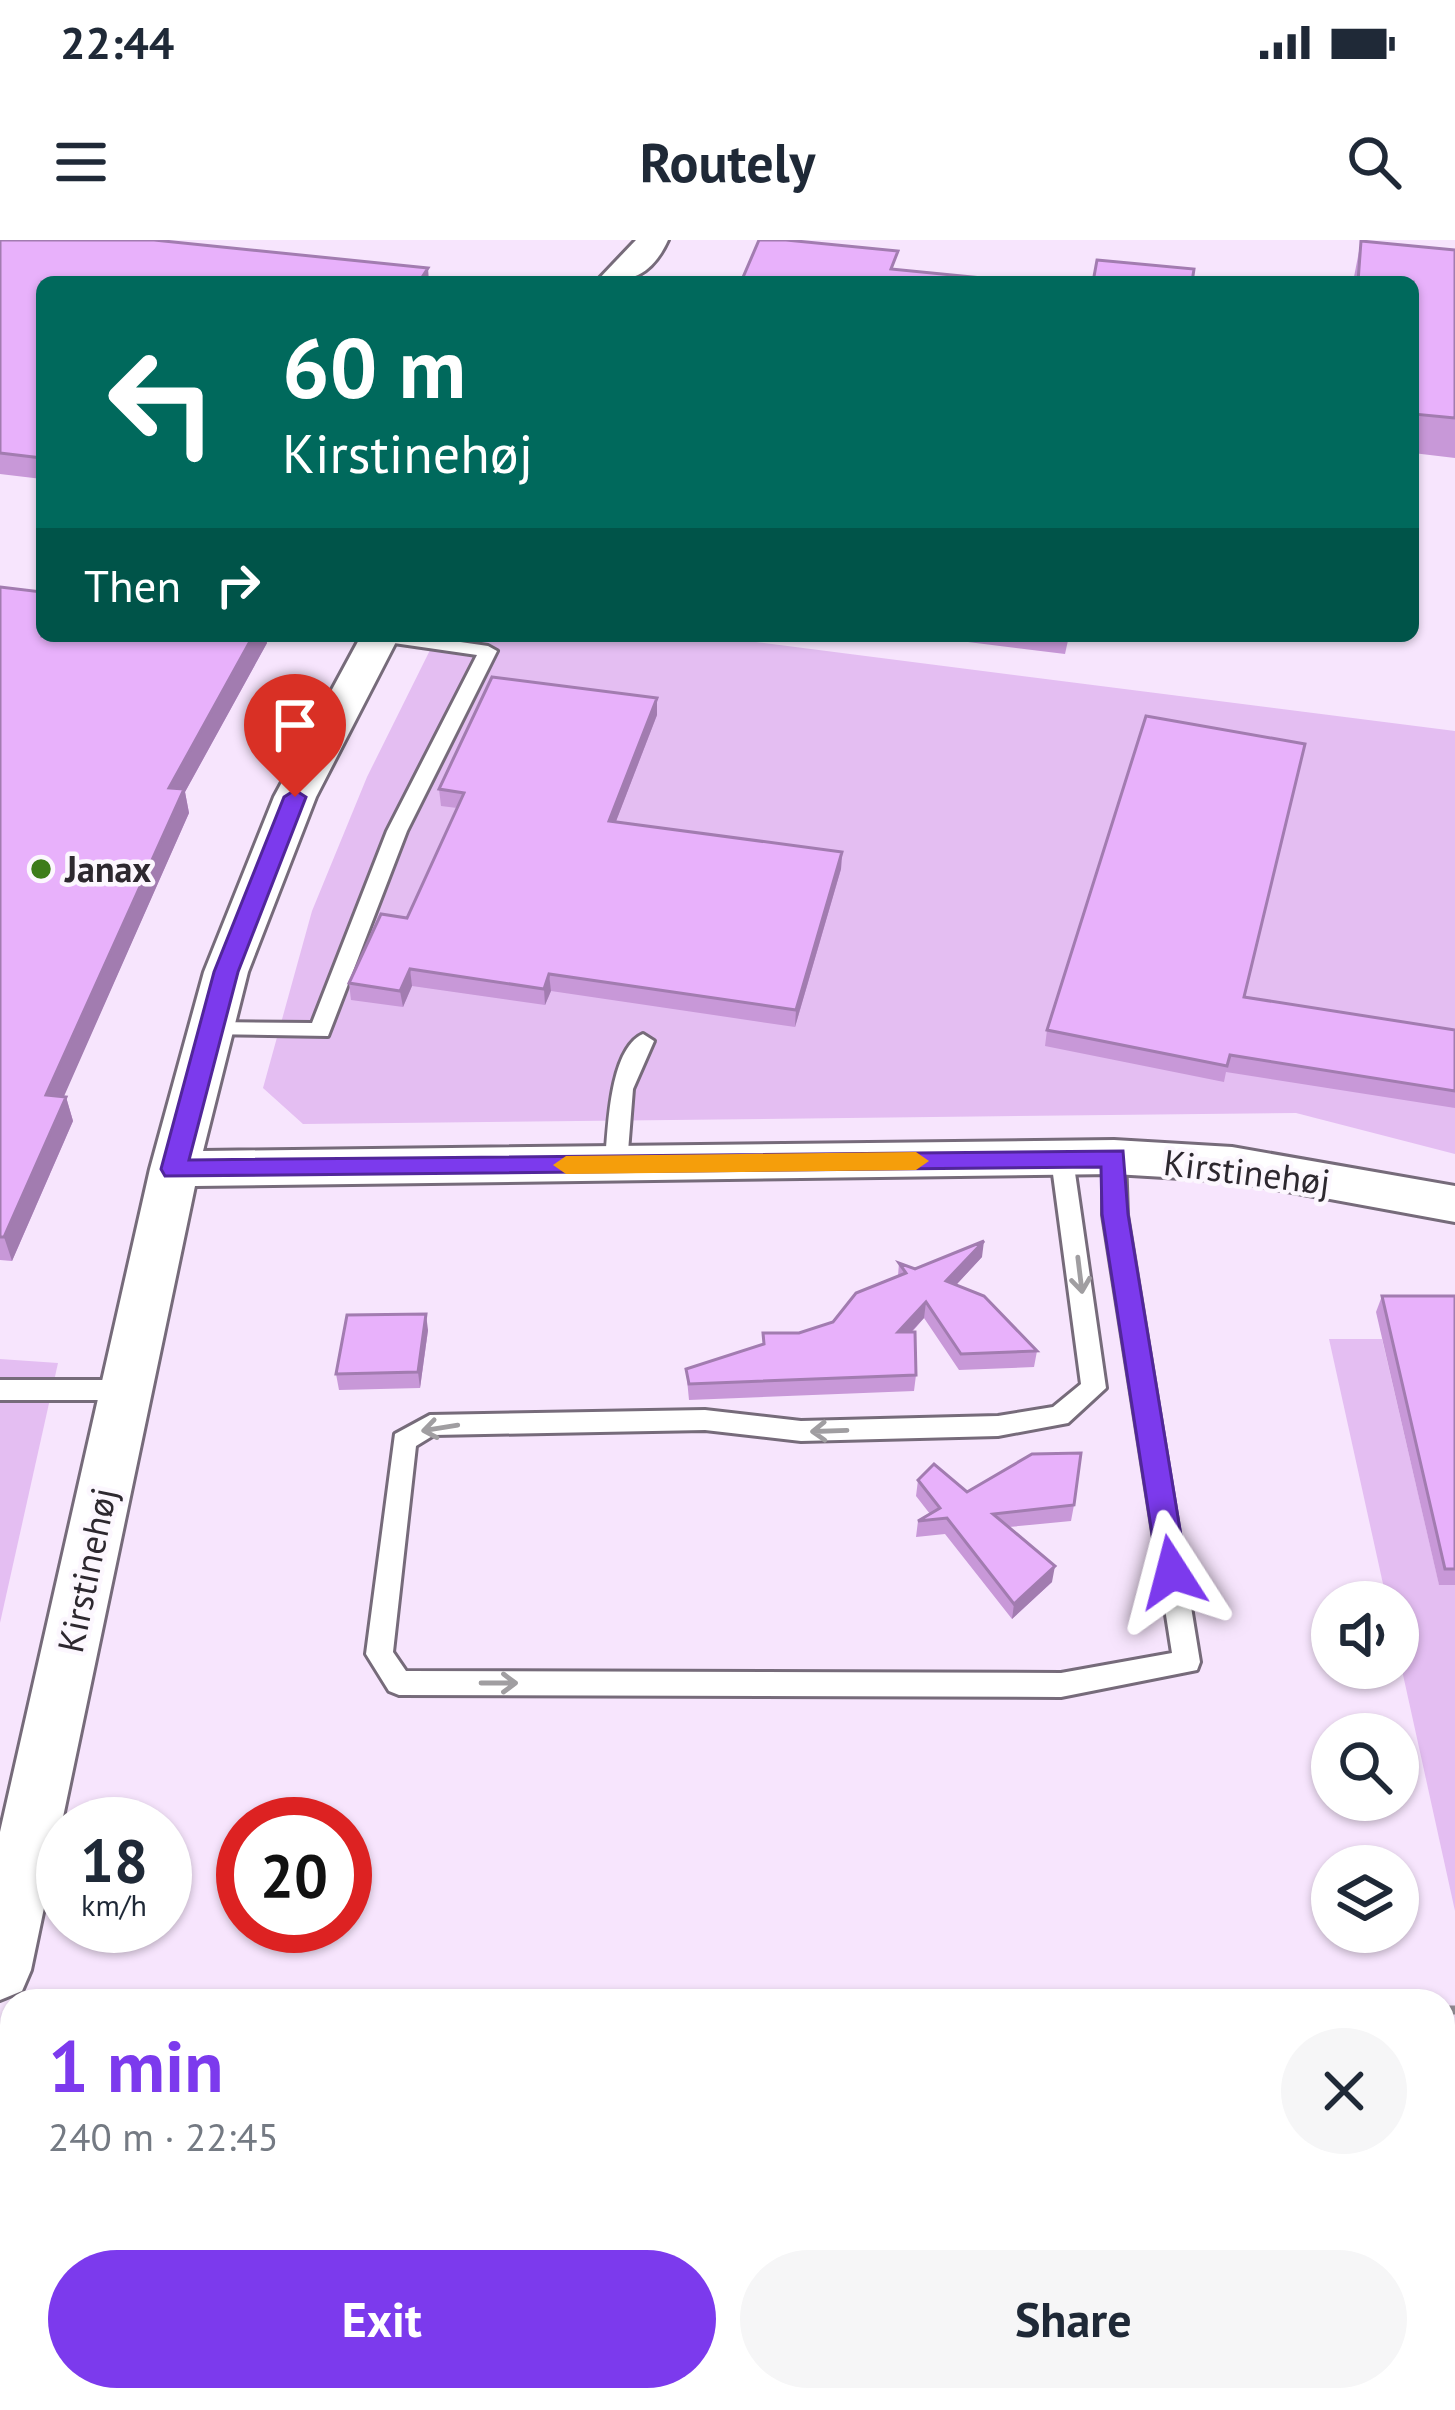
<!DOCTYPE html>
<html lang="en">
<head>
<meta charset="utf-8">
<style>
  body { margin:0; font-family:"PT Sans",sans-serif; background:#f6f6f7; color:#1f2937; height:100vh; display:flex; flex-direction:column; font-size:45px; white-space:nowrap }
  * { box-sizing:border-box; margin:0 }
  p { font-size:39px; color:#747a83 }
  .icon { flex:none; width:66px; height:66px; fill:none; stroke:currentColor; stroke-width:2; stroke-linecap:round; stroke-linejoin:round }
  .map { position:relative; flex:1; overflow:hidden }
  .details { position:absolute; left:0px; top:1749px; width:1455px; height:423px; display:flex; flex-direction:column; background:#fff; border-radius:36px 36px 0 0; box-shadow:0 3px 9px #0004 }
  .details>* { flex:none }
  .top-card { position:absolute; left:36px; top:36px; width:1383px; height:366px; border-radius:18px; box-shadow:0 3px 9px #0004; background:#00695c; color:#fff; overflow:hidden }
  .buttons { position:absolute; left:1311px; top:1341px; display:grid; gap:24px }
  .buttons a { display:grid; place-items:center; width:108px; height:108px; border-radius:50%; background:#fff; box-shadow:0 3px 9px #0004; font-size:60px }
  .speed { position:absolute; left:36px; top:1557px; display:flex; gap:24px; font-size:60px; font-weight:700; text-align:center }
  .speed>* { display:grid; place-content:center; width:156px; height:156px; border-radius:50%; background:#fff; box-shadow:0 3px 9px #0004; line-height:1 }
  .speed small { font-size:30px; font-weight:400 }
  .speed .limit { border:18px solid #d22; background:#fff; color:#111 }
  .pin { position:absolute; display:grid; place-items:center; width:102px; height:102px; color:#fff; margin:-123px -51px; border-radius:50% 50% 50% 0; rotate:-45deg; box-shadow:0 0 12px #0007 }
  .pin .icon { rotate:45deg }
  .me { position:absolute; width:132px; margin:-66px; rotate:351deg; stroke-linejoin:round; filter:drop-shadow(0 0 9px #0008) }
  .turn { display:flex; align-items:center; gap:42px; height:252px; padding:0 48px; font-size:54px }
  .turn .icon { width:156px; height:156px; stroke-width:2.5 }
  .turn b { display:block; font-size:84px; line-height:102px }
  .then { display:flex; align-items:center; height:114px; padding:0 48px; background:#0003; gap:24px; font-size:45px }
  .round { display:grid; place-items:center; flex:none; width:126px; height:126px; border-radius:63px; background:#f6f6f7 }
  .head { display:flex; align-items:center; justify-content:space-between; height:204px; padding:0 48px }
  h1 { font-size:72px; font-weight:700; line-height:90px; color:#7c3aed }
  .primary-button { display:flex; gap:24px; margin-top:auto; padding:24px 48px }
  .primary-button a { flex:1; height:138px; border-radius:72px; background:#7c3aed; color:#fff; font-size:48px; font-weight:700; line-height:138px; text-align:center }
  .primary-button a+a { background:#f6f6f7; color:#1f2937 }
  .status { display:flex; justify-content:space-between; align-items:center; height:84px; padding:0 60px; background:#fff; direction:ltr }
  .status svg { height:33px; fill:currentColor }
  header { display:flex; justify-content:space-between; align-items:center; height:156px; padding:0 48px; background:#fff; font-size:54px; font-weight:700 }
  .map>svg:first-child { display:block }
  .built { fill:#f7e5fd; fill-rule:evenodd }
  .green { fill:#e4bef2 }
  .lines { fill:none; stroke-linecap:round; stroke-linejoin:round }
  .lane-casing { stroke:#766b7a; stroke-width:6 }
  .street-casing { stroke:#766b7a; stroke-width:6 }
  .path { stroke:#928d94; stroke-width:9; stroke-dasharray:15 8; stroke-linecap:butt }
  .lane { fill:#fff; fill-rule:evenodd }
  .street { fill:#fff; fill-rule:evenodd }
  .wall { fill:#c898d8 }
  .shaded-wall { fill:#a27cb0 }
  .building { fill:#e8b1fb; stroke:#a27cb0; stroke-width:3 }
  .oneway { stroke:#a09ea1 }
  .route { fill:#7c3aed; stroke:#51269a; stroke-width:3 }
  .slow { fill:#f59e0b }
  .poi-dot { fill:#3d7c1a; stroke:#fcf7fe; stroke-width:4.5 }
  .labels { text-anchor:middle; stroke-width:9; stroke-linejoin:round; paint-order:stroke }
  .poi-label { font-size:36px; font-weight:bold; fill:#2d282f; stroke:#fcf7fe; text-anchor:start }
  .street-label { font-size:36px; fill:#2d282f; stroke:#fcf7fe }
</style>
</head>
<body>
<div class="status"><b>22:44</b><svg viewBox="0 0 49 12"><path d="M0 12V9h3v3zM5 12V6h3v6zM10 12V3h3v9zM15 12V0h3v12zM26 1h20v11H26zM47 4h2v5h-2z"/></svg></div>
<header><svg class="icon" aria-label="menu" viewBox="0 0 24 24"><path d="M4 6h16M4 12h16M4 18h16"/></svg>Routely<svg class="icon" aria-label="search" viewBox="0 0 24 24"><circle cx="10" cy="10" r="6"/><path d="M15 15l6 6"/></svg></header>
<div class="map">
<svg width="1455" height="2170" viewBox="0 0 1455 2170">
  <rect width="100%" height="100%" fill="#fcf7fe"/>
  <path class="built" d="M 0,0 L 1455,0 L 1455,2170 L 0,2170 ZM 42,42 L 1413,42 L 1413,396 L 42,396 ZM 1332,1362 L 1398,1362 L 1398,1428 L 1332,1428 ZM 1332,1494 L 1398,1494 L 1398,1560 L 1332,1560 ZM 63,1584 L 165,1584 L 165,1686 L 63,1686 ZM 243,1584 L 345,1584 L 345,1686 L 243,1686 ZM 1332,1626 L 1398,1626 L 1398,1692 L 1332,1692 ZM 12,1761 L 1443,1761 L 1443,2160 L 12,2160 Z"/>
  <g class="green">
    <path d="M 437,396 L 708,396 L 1455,491 L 1455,914 L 1296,873 L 303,884 L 263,848 L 312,671 L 367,537 Z"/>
    <path d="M 1329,1099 L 1382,1099 L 1439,1344 L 1455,1345 L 1455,1671 L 1398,1412 L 1398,1362 L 1387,1362 Z"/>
    <path d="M 0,1119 L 58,1123 L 0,1383 Z"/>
  </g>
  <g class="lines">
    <defs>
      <g id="lane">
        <path d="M 371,396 L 419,396 L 488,406 L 497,411 L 407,591 L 328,796 L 203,794 L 200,789 L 211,782 L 312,783 L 387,591 L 477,415 L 380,401 Z"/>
        <path d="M 643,794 L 654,801 L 633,849 L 627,924 L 616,932 L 605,924 C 608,890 609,809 643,794 Z"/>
        <path d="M 1114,909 L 1125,917 L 1127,975 L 1200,1422 L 1197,1430 L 1061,1457 L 399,1455 L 389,1451 L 366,1414 L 395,1194 L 430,1175 L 705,1170 L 801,1181 L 998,1176 L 1053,1167 L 1081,1144 L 1051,919 L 1062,911 L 1073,919 L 1106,1148 L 1068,1183 L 998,1196 L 801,1201 L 705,1190 L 434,1195 L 416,1206 L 393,1412 L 406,1431 L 1061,1433 L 1172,1413 L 1103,975 L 1103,917 Z"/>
        <path d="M 0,1140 L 127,1140 L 136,1143 L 139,1150 L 136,1157 L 127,1160 L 0,1160 Z"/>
      </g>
      <g id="street">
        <path d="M 636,0 L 668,0 C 652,35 632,42 596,42 Z"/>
        <path d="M 361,396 L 399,396 L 316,557 L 248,732 L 203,911 L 1114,900 L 1232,907 L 1455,946 L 1455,982 L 1232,941 L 1114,934 L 195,946 L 31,1730 L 22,1751 L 0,1760 L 0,1592 L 150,929 L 204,732 L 274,557 Z"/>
        <rect x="1443" y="1848" width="12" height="64"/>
        <rect x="0" y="1869" width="12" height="64"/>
      </g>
    </defs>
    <use href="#lane" class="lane-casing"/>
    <use href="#street" class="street-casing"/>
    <path class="path" d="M 1443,1770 L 1455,1770"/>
    <use href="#lane" class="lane"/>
    <use href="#street" class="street"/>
  </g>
  <g class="wall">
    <path d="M 0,0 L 42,42 L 42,239 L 0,234 Z"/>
    <path d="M 1361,1 L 1455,10 L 1455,218 L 1413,213 L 1413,42 L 1353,42 Z"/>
    <path d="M 0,347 L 42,396 L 265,396 L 267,403 L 185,552 L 189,573 L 63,857 L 66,857 L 73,881 L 12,1021 L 0,1020 Z"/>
    <path d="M 920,396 L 1069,396 L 1065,414 Z"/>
    <path d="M 657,475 L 616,581 L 842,612 L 841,629 L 795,787 L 551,751 L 545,765 L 412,746 L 403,767 L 351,760 L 349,743 L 407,678 L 457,568 L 441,566 L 439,549 Z"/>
    <path d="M 1244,757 L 1455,790 L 1455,868 L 1226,832 L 1224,842 L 1045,806 L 1047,790 Z"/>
    <path d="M 982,1017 L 956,1045 L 1037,1111 L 1034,1127 L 959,1130 L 924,1078 L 912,1092 L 916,1135 L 914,1151 L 689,1160 L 686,1129 L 763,1104 L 763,1093 L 799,1093 L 833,1082 L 898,1036 L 899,1023 L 915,1029 Z"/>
    <path d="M 1382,1056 L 1455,1056 L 1455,1345 L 1439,1345 L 1376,1072 Z"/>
    <path d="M 428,1090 L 420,1148 L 339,1150 L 336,1134 Z"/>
    <path d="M 918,1240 L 967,1252 L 1074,1265 L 1071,1281 L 1009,1287 L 1052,1342 L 1012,1379 L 945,1294 L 916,1297 L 918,1281 L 930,1274 L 916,1256 Z"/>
    <path d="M 1017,2160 L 1154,2160 L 1155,2170 L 1018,2170 Z"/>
    <path d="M 1274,2160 L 1424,2160 L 1426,2170 L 1276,2170 Z"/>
  </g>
  <g class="shaded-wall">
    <path d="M 428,28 L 429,42 L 419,42 Z"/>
    <path d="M 253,396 L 265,396 L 267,403 L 185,552 L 189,573 L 54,879 L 46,855 L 169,548 Z"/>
    <path d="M 657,458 L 657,475 L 610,597 L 609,581 Z"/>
    <path d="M 842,612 L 841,629 L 795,787 L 796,770 Z"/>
    <path d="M 410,729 L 412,746 L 403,767 L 400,751 Z"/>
    <path d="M 549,734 L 551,751 L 545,765 L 544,749 Z"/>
    <path d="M 66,857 L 73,881 L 12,1021 L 4,997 Z"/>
    <path d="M 984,1001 L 982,1017 L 944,1058 L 946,1041 Z"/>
    <path d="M 926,1062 L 924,1078 L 896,1108 L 898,1092 Z"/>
    <path d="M 426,1074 L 428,1090 L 420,1148 L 418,1132 Z"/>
    <path d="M 1055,1326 L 1052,1342 L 1012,1379 L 1014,1364 Z"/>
  </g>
  <g class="building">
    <path d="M 0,0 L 154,0 L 428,28 L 419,42 L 42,42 L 42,218 L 0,213 Z"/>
    <path d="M 759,0 L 786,0 L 898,11 L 891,29 L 1022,42 L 741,42 Z"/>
    <path d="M 1361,1 L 1455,10 L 1455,178 L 1413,174 L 1413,42 L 1358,42 Z"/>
    <path d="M 1097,20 L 1194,29 L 1192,42 L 1093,42 Z"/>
    <path d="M 0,347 L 42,352 L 42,396 L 253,396 L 169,548 L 184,549 L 46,855 L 66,857 L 4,997 L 0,997 Z"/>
    <path d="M 492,437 L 657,458 L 609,581 L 842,612 L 796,770 L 549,734 L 544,749 L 410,729 L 400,751 L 349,743 L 381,674 L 407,678 L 464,553 L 439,549 Z"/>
    <path d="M 1146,476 L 1305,504 L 1244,757 L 1455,790 L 1455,851 L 1230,815 L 1227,826 L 1047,790 Z"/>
    <path d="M 984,1001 L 946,1041 L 984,1056 L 1037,1111 L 961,1114 L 926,1062 L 898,1092 L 915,1092 L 916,1135 L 689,1144 L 686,1129 L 764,1104 L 763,1093 L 799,1093 L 833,1082 L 856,1053 L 906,1033 L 899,1023 L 915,1029 Z"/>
    <path d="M 1382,1056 L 1455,1056 L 1455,1329 L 1445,1329 Z"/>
    <path d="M 426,1074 L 418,1132 L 336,1134 L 347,1075 Z"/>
    <path d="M 1081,1213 L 1074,1265 L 993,1274 L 1055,1326 L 1014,1364 L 947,1278 L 918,1281 L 940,1268 L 918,1240 L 934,1224 L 967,1252 L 1032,1214 Z"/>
    <path d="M 89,2160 L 335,2160 L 334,2170 L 88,2170 Z"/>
    <path d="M 570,2160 L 794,2160 L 795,2170 L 570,2170 Z"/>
    <path d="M 1025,2160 L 1154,2160 L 1155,2170 L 1026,2170 Z"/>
    <path d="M 1290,2160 L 1424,2160 L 1426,2170 L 1291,2170 Z"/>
  </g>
  <defs><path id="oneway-shaft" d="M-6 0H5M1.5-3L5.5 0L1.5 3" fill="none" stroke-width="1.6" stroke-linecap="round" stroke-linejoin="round" transform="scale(3)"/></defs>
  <g class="oneway">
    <use href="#oneway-shaft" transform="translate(1080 1035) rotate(83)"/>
    <use href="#oneway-shaft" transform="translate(440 1188) rotate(171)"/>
    <use href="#oneway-shaft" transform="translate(829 1191) rotate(178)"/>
    <use href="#oneway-shaft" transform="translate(499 1443)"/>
  </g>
  <path class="route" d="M 295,550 L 306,557 L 238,732 L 189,920 L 1123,911 L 1128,974 L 1187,1332 L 1183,1341 L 1172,1344 L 1158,1332 L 1102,974 L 1101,927 L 165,936 L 161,929 L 214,732 L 284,557 Z"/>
  <path class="slow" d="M 916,912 L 929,921 L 916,930 L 566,934 L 553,925 L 566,916 Z"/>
  <circle class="poi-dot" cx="41" cy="629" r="12"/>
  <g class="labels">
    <g class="poi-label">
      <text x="65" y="642">Janax</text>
    </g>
    <g class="street-label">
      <text transform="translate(1247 932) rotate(7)" y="13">Kirstinehøj</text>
      <text transform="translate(87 1330) rotate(-78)" y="13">Kirstinehøj</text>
    </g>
  </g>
</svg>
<div class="buttons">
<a><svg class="icon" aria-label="sound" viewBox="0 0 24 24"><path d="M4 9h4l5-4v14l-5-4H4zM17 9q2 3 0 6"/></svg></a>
<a><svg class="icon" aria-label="search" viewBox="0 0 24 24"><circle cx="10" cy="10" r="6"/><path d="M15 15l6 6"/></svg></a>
<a><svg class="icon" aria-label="layers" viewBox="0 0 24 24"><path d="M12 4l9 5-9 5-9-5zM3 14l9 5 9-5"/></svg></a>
</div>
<div class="speed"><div>18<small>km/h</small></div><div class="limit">20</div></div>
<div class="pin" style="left:295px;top:557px;background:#d93025"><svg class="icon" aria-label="arrive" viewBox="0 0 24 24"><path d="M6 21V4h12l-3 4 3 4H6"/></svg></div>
<svg class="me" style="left:1172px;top:1332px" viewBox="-20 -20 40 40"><path d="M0-17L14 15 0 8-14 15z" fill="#7c3aed" stroke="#fff" stroke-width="4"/></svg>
<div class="top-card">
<div class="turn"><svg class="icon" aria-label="left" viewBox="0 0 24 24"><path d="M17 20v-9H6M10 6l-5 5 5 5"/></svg><div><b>60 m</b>Kirstinehøj</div></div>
<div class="then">Then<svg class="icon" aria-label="right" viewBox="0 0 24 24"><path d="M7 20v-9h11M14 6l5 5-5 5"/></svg></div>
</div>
<section class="details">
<div class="head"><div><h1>1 min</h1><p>240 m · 22:45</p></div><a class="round"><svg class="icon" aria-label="close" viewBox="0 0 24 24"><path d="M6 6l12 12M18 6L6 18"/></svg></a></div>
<div class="primary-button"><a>Exit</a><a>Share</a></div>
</section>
</div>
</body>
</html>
